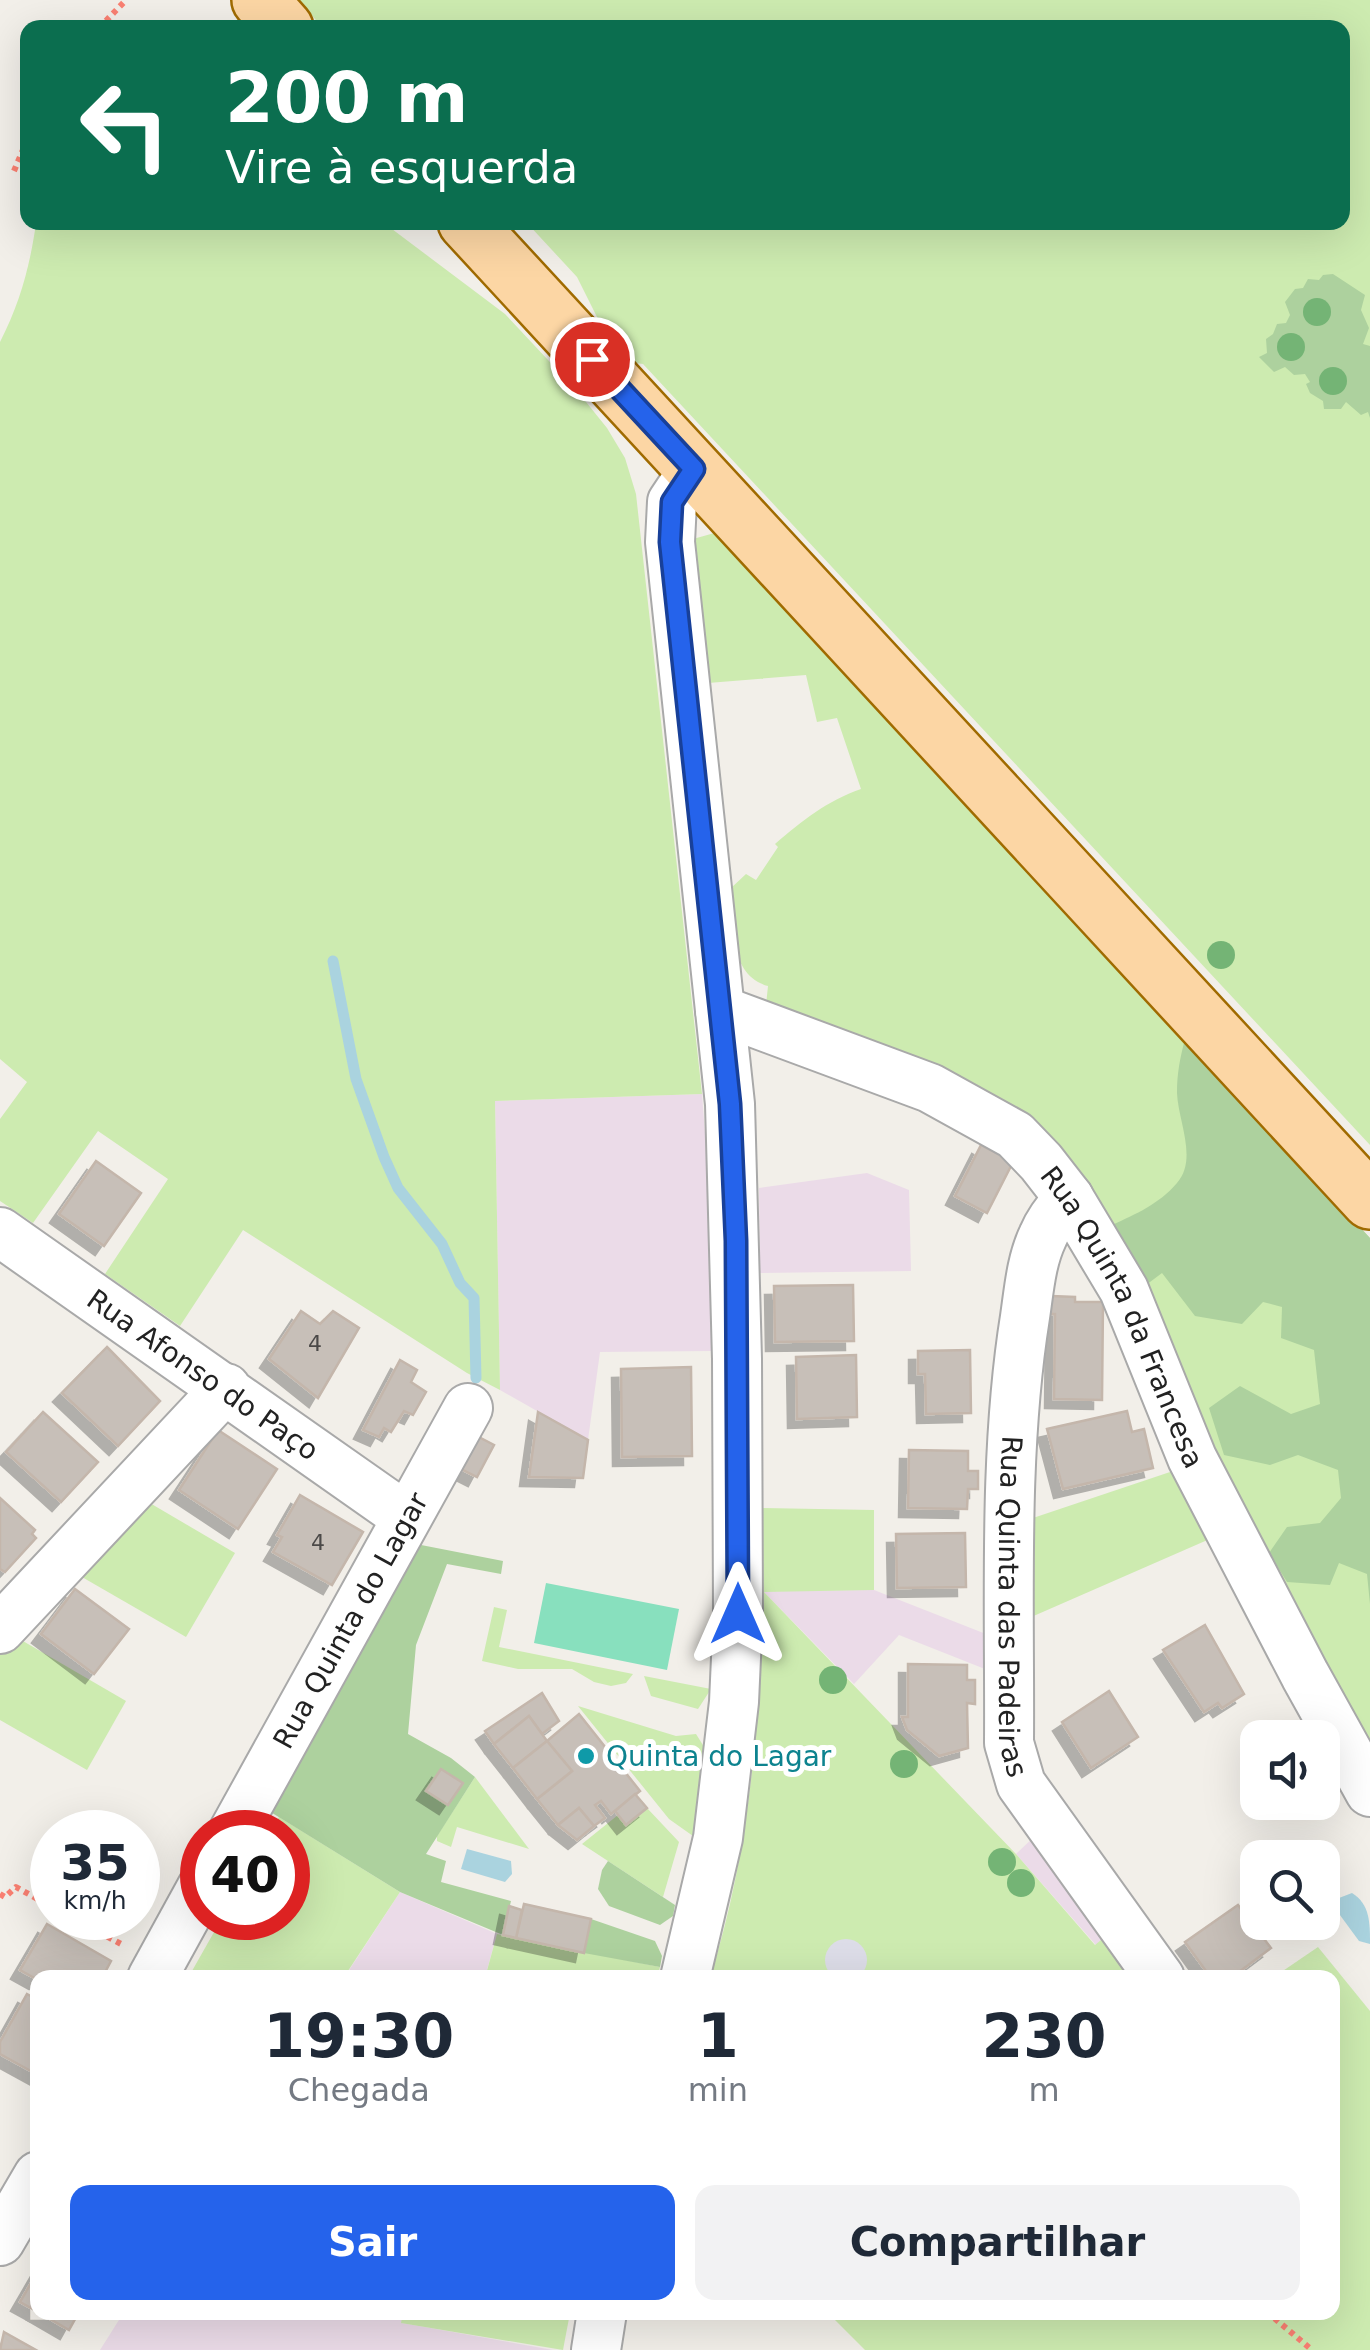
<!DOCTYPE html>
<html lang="pt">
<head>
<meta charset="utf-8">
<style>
  body { margin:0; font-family:"DejaVu Sans",sans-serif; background:#f2f2f3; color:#1f2937; height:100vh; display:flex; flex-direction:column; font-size:38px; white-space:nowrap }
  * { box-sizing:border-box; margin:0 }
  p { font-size:32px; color:#747a83 }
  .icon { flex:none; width:55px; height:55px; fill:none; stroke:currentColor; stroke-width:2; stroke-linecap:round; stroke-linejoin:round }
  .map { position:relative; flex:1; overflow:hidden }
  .drawer { position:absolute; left:30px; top:1970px; width:1310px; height:350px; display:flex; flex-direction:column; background:#fff; border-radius:20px; box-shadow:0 10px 40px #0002 }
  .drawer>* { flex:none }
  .hud { position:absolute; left:20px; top:20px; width:1330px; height:210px; border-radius:20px; box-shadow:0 10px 40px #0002; background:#0b6e4f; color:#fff; overflow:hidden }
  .tools { position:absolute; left:1240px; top:1720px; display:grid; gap:20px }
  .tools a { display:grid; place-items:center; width:100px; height:100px; border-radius:20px; background:#fff; box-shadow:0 10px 40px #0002; font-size:50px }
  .speed { position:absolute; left:30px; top:1810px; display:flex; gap:20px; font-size:50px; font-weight:700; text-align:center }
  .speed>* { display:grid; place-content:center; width:130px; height:130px; border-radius:50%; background:#fff; box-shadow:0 10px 40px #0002; line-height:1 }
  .speed small { font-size:25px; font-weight:400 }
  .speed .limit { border:15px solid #d22; background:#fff; color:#111 }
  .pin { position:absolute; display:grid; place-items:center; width:85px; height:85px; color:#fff; margin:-42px; border:5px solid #fff; border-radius:50%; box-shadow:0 2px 10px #0007 }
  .me { position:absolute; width:110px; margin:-55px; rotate:0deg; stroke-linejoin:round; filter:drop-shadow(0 0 8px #0008) }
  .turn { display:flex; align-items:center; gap:35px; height:210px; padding:0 40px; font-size:45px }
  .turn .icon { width:130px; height:130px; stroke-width:2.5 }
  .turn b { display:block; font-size:70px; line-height:85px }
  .eta { display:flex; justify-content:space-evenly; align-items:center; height:170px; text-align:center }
  .eta b { font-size:60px; font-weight:600; line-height:70px }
  .button { display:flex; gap:20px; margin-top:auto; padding:20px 40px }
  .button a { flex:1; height:115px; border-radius:20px; background:#2563eb; color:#fff; font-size:40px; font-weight:600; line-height:115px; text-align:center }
  .button a+a { background:#f2f2f3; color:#1f2937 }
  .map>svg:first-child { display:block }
  .industrial { fill:#ebdbe8 }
  .grass { fill:#cdebb0 }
  .forest { fill:#add19e }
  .pitch { fill:#88e0be }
  .plaza { fill:#dddde8 }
  .water { fill:#aad3df }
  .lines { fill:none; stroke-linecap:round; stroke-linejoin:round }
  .stream { stroke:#aad3df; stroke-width:11 }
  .building { fill:#c7bfb8; stroke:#c4b6ab; stroke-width:2.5; filter:url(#shadow) }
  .minor-casing { stroke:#a9a9a9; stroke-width:52 }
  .major-casing { stroke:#a06b00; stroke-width:60 }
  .path { stroke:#fa8072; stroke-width:6; stroke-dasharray:5 5; stroke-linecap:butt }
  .minor { stroke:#fff; stroke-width:48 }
  .major { stroke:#fcd6a4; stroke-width:55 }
  .tree { fill:#74b475 }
  .route-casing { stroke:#184099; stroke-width:25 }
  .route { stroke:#2563eb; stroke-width:18 }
  .culture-dot { fill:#0f9aa8; stroke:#fff; stroke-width:4 }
  .labels { text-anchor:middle; stroke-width:10; stroke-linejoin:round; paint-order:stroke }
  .number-label { font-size:22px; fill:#4b4948 }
  .street-label { font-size:28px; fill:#222; stroke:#fff }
  .culture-label { font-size:28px; fill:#0d838f; stroke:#fff; text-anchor:start }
</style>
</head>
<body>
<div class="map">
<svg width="1370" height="2350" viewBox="0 0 1370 2350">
  <defs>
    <filter id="shadow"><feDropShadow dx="-9" dy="9" stdDeviation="0" flood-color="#0004"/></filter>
  </defs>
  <rect width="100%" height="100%" fill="#f2efe9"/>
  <g class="industrial">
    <path d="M 702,1094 L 709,1185 L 712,1351 L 600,1352 L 588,1440 L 500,1390 L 495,1101 Z"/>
    <path d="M 867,1173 L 909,1190 L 911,1271 L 760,1273 L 759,1188 Z"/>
    <path d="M 874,1590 L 991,1636 L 990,1671 L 899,1635 L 854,1684 L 763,1591 Z"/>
    <path d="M 1035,1836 L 1107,1935 L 1096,1945 L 1016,1854 Z"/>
    <path d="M 400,1892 L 497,1934 L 485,1977 L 344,1978 Z"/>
    <path d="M 124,2312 L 403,2313 L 402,2323 L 553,2350 L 100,2350 Z"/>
  </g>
  <g class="grass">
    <path d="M 298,0 L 1370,0 L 1370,1145 L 643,364 L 628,362 L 607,337 L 577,277 L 527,223 L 1342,222 L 1342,28 L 323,28 Z"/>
    <path d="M 36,223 L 384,223 L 505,314 L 578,392 L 607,428 L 625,458 L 636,494 L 702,1094 L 495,1101 L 500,1390 L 467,1373 L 243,1230 L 180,1326 L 105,1274 L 168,1179 L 98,1131 L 33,1223 L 0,1201 L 0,1119 L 27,1082 L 0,1059 L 0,342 C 20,303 30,266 36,223 Z"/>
    <path d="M 718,532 L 1370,1238 L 1370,1744 L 1243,1522 L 1142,1288 L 1105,1211 L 1078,1171 L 1058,1150 L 766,1005 L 768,986 C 728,975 734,923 730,889 L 746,874 L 756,880 L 778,847 L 775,844 C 803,820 827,801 861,789 L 837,718 L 817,722 L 806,675 L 708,683 L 693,539 Z"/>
    <path d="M 1176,1470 L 1212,1538 L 1029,1618 L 1030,1519 Z"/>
    <path d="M 143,1499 L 235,1553 L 186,1637 L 75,1573 Z"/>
    <path d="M 763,1508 L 874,1510 L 874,1590 L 764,1592 L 1016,1854 L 1095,1945 L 1107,1935 L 1149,1977 L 710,1978 C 758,1826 763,1667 763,1508 Z"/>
    <path d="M 494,1607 L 507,1610 L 499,1647 L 633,1674 L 626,1683 L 611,1686 L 594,1682 L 572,1669 L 518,1669 L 482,1661 Z"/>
    <path d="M 16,1637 L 126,1701 L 87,1770 L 0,1720 L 0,1655 Z"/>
    <path d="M 644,1676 L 711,1689 L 698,1709 L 651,1696 Z"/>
    <path d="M 578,1706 L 676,1736 L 696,1734 L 706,1750 L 693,1836 L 669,1819 Z"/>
    <path d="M 475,1777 L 529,1849 L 457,1827 L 451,1847 L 437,1841 L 437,1836 Z"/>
    <path d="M 647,1808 L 679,1842 L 663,1897 L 582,1844 L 618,1815 L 627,1825 Z"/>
    <path d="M 279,1817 L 400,1892 L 344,1977 L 188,1978 L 222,1918 L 288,1918 L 288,1832 L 270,1832 Z"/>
    <path d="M 497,1934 L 660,1967 L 657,1977 L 485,1978 Z"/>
    <path d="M 1318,1947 L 1370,2011 L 1370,2350 L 865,2350 L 828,2313 L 1332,2312 L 1332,1978 L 1274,1977 Z"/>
    <path d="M 403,2313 L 403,2312 L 570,2313 L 563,2350 L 401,2323 Z"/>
  </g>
  <g class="forest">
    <path d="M 1333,274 L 1365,295 L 1361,310 L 1369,328 L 1363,344 L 1370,346 L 1370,418 L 1368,412 L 1361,415 L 1346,402 L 1341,409 L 1324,409 L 1323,401 L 1310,393 L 1306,384 L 1310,382 L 1305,374 L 1294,375 L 1285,367 L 1274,372 L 1259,357 L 1267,353 L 1266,339 L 1273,334 L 1277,324 L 1286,323 L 1290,315 L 1285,302 L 1295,289 L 1303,288 L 1308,279 L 1319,280 L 1323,275 Z"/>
    <path d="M 1185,1039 L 1370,1238 L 1370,1604 L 1367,1574 L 1339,1563 L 1330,1585 L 1287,1582 L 1269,1553 L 1287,1527 L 1320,1523 L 1341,1498 L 1338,1470 L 1298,1455 L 1270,1465 L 1224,1455 L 1209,1408 L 1240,1386 L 1291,1414 L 1320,1404 L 1314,1350 L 1281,1338 L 1282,1307 L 1263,1302 L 1242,1324 L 1195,1316 L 1162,1273 L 1142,1288 L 1112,1225 C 1136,1214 1159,1204 1177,1183 C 1198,1159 1178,1121 1177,1093 C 1177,1073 1180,1058 1185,1039 Z"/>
    <path d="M 416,1544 L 503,1561 L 501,1574 L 447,1564 L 416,1645 L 408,1734 L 451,1758 L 475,1777 L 426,1854 L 446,1861 L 441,1882 L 511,1901 L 503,1935 L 400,1892 L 269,1811 Z"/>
    <path d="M 608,1861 L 675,1905 L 673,1916 L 660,1925 L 609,1906 L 598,1889 L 602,1870 Z"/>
    <path d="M 591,1919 L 655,1941 L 662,1956 L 660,1967 L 584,1953 Z"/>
  </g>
  <path class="pitch" d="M 546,1583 L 679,1609 L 667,1670 L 534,1643 Z"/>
  <circle class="plaza" cx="846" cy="1960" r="21"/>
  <g class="water">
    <path d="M 467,1849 L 511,1861 L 512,1874 L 505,1882 L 461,1869 Z"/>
    <path d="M 1352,1893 C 1370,1904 1370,1923 1370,1944 L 1359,1941 L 1337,1911 L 1339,1898 Z"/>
  </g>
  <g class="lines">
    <path class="stream" d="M 333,961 L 356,1079 L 384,1157 L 398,1188 L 442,1244 L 460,1283 L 474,1298 L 476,1378"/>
  </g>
  <g class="building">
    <path d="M 981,1145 L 1013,1162 L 987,1213 L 955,1196 Z"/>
    <path d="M 96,1161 L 141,1193 L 104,1246 L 59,1214 Z"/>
    <path d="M 853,1285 L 854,1341 L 775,1342 L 774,1286 Z"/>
    <path d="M 1051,1296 L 1075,1297 L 1075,1302 L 1103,1302 L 1102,1400 L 1054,1399 L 1055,1314 L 1051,1314 Z"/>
    <path d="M 301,1311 L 320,1324 L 333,1311 L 359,1328 L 318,1398 L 269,1359 Z"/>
    <path d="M 107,1347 L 160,1401 L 118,1446 L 62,1393 Z"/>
    <path d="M 970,1350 L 971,1413 L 926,1414 L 925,1374 L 918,1374 L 918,1351 Z"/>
    <path d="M 856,1355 L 857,1417 L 797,1419 L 796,1357 Z"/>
    <path d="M 400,1360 L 417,1370 L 411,1382 L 426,1392 L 413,1415 L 404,1411 L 391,1432 L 384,1428 L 379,1437 L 363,1430 Z"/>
    <path d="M 691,1367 L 692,1456 L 622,1457 L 621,1369 Z"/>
    <path d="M 1127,1411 L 1132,1432 L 1144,1429 L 1153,1468 L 1063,1489 L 1047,1429 Z"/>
    <path d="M 43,1412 L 98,1462 L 61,1502 L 6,1452 Z"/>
    <path d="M 538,1412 L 588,1440 L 583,1478 L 529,1477 Z"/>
    <path d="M 218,1430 L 277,1469 L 238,1529 L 179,1490 Z"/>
    <path d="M 475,1435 L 494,1445 L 477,1477 L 457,1467 Z"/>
    <path d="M 909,1450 L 968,1451 L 968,1471 L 978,1471 L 978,1489 L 968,1489 L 967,1509 L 908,1508 Z"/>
    <path d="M 300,1495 L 363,1532 L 332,1585 L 273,1552 L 282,1537 L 277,1535 Z"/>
    <path d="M 0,1498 L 35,1530 L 32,1534 L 36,1538 L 5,1572 L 0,1569 Z"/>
    <path d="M 965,1533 L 966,1587 L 897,1588 L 896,1534 Z"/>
    <path d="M 75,1589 L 129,1629 L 94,1674 L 41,1634 Z"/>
    <path d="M 1205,1625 L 1244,1694 L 1222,1708 L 1218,1703 L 1204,1712 L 1163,1650 Z"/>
    <path d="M 908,1664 L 967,1665 L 967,1680 L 975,1680 L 975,1704 L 967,1703 L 968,1748 L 939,1756 L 907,1730 L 902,1717 L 908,1717 Z"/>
    <path d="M 1109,1691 L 1138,1737 L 1091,1768 L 1062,1722 Z"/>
    <path d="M 542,1693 L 559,1721 L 542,1734 L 529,1716 L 494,1744 L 485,1731 Z"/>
    <path d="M 579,1714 L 640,1791 L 611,1814 L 601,1801 L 595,1805 L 605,1818 L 594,1826 L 579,1808 L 558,1825 L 537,1799 L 572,1771 L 547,1741 Z"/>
    <path d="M 529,1716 L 547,1741 L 513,1768 L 494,1744 Z"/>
    <path d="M 547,1741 L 572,1771 L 537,1799 L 513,1768 Z"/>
    <path d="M 441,1769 L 463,1783 L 448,1805 L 426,1791 Z"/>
    <path d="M 635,1794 L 647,1808 L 626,1825 L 615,1811 Z"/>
    <path d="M 579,1808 L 594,1826 L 577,1840 L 558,1825 Z"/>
    <path d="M 524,1904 L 591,1919 L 584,1953 L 516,1938 Z"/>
    <path d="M 1238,1905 L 1271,1948 L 1231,1978 L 1211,1978 L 1185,1942 Z"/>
    <path d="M 509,1906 L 522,1910 L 516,1938 L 503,1935 Z"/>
    <path d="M 47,1924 L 111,1961 L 102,1978 L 38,1980 L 20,1970 Z"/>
    <path d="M 27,1994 L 38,2000 L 38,2075 L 0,2054 L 0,2042 Z"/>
    <path d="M 38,2271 L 38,2312 L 20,2302 Z"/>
    <path d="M 38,2312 L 79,2312 L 69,2330 Z"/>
    <path d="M 4,2332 L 36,2350 L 0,2350 Z"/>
  </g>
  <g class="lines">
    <defs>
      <g id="minor">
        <path id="s1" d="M 720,1010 L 930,1088 L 1015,1135 L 1041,1162 L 1069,1198 L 1124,1290 L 1192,1458 L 1305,1675 L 1370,1792"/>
        <path id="s2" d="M 1069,1198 C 1058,1210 1049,1221 1043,1236 C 1031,1261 1029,1290 1025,1317 C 1003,1454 1010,1604 1009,1743 L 1021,1784 L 1160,1978"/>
        <path id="s3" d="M 0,1232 L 406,1517"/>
        <path d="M 0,1629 L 226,1388"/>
        <path id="s4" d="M 233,1832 L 468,1408"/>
        <path d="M 152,1978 L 202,1887"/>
        <path d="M 685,1978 L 718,1838 L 734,1702 L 738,1614 L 737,1359 L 730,1104 L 670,542 L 672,502 L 694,469"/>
        <path d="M 0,2241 L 38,2176"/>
        <path d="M 596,2350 L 602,2312"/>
      </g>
      <g id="major">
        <path d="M 260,0 L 285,28"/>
        <path d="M 466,222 L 1370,1201"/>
      </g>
    </defs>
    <use href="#minor" class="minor-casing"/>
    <use href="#major" class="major-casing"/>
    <g class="path">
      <path d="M 99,28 L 126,0"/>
      <path d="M 14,171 L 28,138"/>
      <path d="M 0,1894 L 5,1897 L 16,1887 L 52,1907"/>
      <path d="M 72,1918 L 123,1945"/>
      <path d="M 1267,2312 L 1312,2350"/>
    </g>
    <use href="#minor" class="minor"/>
    <use href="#major" class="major"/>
  </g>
  <g class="tree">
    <circle cx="1317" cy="312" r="14"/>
    <circle cx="1291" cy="347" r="14"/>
    <circle cx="1333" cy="381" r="14"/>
    <circle cx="1221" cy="955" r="14"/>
    <circle cx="833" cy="1680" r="14"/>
    <circle cx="904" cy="1764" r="14"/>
    <circle cx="1002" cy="1862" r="14"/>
    <circle cx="1021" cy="1883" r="14"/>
  </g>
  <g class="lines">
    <defs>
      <path id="route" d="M 592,359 L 694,469 L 672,502 L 670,542 L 730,1104 L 736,1241 L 738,1614"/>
    </defs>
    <use href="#route" class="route-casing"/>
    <use href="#route" class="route"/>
  </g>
  <circle class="culture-dot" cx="586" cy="1756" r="10"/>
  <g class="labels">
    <g class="number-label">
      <text x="315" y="1351">4</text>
      <text x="318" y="1550">4</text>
    </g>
    <g class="street-label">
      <text dy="10" stroke="none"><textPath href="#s1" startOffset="535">Rua Quinta da Francesa</textPath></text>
      <text dy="10" stroke="none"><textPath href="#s3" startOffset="248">Rua Afonso do Paço</textPath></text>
      <text dy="10" stroke="none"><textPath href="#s2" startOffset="420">Rua Quinta das Padeiras</textPath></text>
      <text dy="10" stroke="none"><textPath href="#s4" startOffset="242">Rua Quinta do Lagar</textPath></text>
    </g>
    <g class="culture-label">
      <text x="606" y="1766">Quinta do Lagar</text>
    </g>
  </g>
</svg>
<div class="tools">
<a><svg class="icon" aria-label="sound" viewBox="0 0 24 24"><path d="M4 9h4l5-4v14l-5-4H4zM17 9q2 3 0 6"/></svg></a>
<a><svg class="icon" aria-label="search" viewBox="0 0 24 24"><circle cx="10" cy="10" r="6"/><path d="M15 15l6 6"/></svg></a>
</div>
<div class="speed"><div>35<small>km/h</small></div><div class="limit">40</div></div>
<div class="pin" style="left:592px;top:359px;background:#d93025"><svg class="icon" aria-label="arrive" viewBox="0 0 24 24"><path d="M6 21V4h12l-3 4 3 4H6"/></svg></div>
<svg class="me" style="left:738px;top:1614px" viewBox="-20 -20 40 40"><path d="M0-17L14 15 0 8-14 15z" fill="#2563eb" stroke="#fff" stroke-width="4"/></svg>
<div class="hud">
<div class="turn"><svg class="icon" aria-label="left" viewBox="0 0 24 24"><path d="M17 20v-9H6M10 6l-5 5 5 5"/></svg><div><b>200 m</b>Vire à esquerda</div></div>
</div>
<section class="drawer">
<div class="eta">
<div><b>19:30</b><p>Chegada</p></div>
<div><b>1</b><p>min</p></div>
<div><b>230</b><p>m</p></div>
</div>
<div class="button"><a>Sair</a><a>Compartilhar</a></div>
</section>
</div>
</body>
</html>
